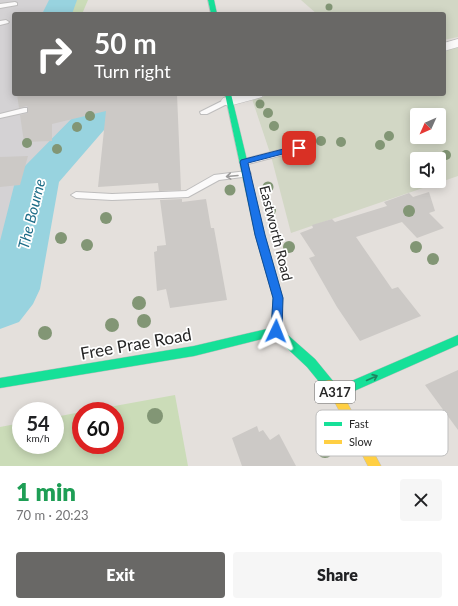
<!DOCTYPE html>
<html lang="en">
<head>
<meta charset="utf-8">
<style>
  body { margin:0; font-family:Lato,sans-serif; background:#f6f6f6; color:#202124; height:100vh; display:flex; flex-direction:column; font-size:15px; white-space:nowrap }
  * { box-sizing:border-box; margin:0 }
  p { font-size:13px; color:#757577 }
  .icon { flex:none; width:22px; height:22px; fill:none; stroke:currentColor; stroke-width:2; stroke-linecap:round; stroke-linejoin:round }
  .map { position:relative; height:466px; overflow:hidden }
  .side { display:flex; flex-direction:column; background:#fff; flex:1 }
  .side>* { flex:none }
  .hud { position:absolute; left:12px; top:12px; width:434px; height:84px; border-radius:4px; box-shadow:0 2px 10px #0003; background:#696866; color:#fff; overflow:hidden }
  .needle { width:26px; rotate:225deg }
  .fabs { position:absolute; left:410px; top:108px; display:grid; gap:8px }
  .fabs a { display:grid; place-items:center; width:36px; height:36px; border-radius:4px; background:#fff; box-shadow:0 2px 10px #0003; font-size:20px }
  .speed { position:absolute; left:12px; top:402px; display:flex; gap:8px; font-size:20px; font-weight:700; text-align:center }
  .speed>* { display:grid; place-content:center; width:52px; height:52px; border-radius:50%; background:#fff; box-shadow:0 2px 10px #0003; line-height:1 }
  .speed small { font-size:10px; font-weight:400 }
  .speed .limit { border:6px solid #d22; background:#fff; color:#111 }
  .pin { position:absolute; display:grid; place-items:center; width:34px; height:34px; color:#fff; margin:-17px; border-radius:8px; box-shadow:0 2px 6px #0006 }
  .me { position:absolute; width:44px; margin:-22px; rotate:2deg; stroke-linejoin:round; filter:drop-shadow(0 0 3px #0008) }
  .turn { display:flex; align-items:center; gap:14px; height:84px; padding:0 16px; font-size:18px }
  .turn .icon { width:52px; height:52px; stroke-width:2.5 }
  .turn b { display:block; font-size:28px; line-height:34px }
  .round { display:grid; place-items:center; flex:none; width:42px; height:42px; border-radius:4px; background:#f6f6f6 }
  .headline { display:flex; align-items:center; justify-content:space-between; height:68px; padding:0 16px }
  h1 { font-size:24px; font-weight:800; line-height:30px; color:#1e9e55 }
  .cta { display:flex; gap:8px; margin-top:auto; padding:8px 16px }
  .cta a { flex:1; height:46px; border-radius:4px; background:#696866; color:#fff; font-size:16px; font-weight:800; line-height:46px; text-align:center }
  .cta a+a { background:#f6f6f6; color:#202124 }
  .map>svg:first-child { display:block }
  .industrial { fill:#d4d2d4 }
  .green { fill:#cbdcb8 }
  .cemetery { fill:#d2d7c5; fill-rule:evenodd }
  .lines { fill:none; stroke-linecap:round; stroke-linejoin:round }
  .river { fill:#98d3df; fill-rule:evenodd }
  .building { fill:#ccc9c6 }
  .lane-casing { stroke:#bebdbd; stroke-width:2 }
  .street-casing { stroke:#bebdbd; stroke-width:1 }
  .fast-casing { stroke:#bebdbd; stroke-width:1 }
  .slow-casing { stroke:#bebdbd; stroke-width:1 }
  .lane { fill:#fbfafa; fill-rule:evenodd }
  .street { fill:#fbfafa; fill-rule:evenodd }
  .fast { fill:#16e098; fill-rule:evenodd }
  .slow { fill:#ffcf43; fill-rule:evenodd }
  .tree { fill:#829675 }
  .oneway { stroke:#9c9b9b }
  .oneway2 { stroke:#1e8460 }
  .route { fill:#1a73e8; stroke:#114b97 }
  .labels { text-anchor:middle; stroke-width:3.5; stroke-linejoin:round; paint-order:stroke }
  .shield { fill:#fff; stroke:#686868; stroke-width:1 }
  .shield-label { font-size:13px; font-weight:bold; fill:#272727 }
  .street-label { font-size:14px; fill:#272727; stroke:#fff }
  .water-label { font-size:15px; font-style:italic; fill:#1b6b86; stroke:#fff }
  .near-street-label { font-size:17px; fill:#272727; stroke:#fff }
  .key { fill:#fff; stroke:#bebebe; stroke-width:1 }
  .key-label { font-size:11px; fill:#272727 }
</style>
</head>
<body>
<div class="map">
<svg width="458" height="466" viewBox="0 0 458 466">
  <rect width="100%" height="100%" fill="#e4e0dc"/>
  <path class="industrial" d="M 0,0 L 51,0 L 45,14 L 14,14 L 14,94 L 100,94 L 83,117 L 39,164 L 23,188 L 3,278 L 0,282 Z"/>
  <g class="green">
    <path d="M 51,0 L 88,0 L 82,14 L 45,14 Z"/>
    <path d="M 175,395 L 188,466 L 0,466 L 0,427 L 21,423 L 21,445 L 55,445 L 55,417 L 81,412 L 81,445 L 115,445 L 115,411 L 87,411 Z"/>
  </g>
  <g class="cemetery">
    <path d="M 301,0 L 458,0 L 458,37 L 444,40 L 444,14 L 317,14 Z"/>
    <path d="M 458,47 L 458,176 L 291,233 L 271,156 L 252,99 L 273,94 L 444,94 L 444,50 ZM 417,115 L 439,115 L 439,137 L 417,137 ZM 417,159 L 439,159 L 439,181 L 417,181 Z"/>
  </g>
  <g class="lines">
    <g class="river">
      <path d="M 49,0 L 77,0 L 72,14 L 42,14 Z"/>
      <path d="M 92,94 L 128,94 L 117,115 L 59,182 L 40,289 L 33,304 L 19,322 L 0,329 L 0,241 L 16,178 L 23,168 L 88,102 Z"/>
    </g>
  </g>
  <g class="building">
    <path d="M 17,94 L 177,94 L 181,190 L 159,191 L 158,183 L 98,187 L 106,111 L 52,124 L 52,141 L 24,142 L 20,115 L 28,113 L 28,108 L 27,106 L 19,108 Z"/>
    <path d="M 28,156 L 20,185 L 0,187 L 0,157 Z"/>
    <path d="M 429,192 L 435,211 L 429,213 L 444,228 L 417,238 L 402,222 L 356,237 L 392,289 L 398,287 L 421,316 L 360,341 L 337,307 L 309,258 L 315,256 L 300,233 L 313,228 L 312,225 L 332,219 L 335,222 L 387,206 L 384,202 L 409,193 L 413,197 Z"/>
    <path d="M 182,199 L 182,202 L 206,199 L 211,228 L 214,228 L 227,300 L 170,308 L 166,289 L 157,291 L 154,252 L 157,251 L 157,246 L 166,245 L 160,200 Z"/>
    <path d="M 458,370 L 458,430 L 425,385 Z"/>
    <path d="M 257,426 L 259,432 L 263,430 L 270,440 L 279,434 L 296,466 L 242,466 L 232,438 Z"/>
  </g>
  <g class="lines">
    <defs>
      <g id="lane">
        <path d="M 15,2 L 17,3 L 17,5 L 0,8 L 0,4 Z"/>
        <path d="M 6,20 L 9,22 L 8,23 L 0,25 L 0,21 Z"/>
        <path d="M 226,99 L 229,99 L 233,101 L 207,114 L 201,114 L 200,112 Z"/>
        <path d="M 24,108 L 27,108 L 27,112 L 0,118 L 0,114 Z"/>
        <path d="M 299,145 L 303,148 L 302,150 L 244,165 L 240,162 L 241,160 Z"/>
        <path d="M 247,171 L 250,172 L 251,174 L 250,176 L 219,180 L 188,197 L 112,200 L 76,198 L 71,195 L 76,192 L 112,194 L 186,191 L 214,175 Z"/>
      </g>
      <g id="street">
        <path d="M 458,39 L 458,47 L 444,51 L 444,43 Z"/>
        <path d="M 237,94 L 264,94 L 262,97 L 229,106 L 223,104 L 221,101 L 223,98 Z"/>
      </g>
      <g id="fast">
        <path d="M 208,0 L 214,0 L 217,14 L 211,14 Z"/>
        <path d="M 225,94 L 231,94 L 265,235 L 283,298 L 281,329 L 315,359 L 333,381 L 335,385 L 333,389 L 458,335 L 458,345 L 336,399 L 332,397 L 330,393 L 332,389 L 329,390 L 325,389 L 307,367 L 274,336 L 194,356 L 0,388 L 0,378 L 194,346 L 271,328 L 273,298 L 255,235 Z"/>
      </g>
      <path id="slow" d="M 329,380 L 333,381 L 340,389 L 381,466 L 368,466 L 332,397 L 323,385 L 325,381 Z"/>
    </defs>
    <use href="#lane" class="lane-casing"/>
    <use href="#street" class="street-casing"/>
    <use href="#fast" class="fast-casing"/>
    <use href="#slow" class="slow-casing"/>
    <use href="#lane" class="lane"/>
    <use href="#street" class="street"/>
    <use href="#fast" class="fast"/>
    <use href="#slow" class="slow"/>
  </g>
  <g class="tree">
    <circle cx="329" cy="7" r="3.5"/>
    <circle cx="260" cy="104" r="4.5"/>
    <circle cx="268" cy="113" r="5"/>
    <circle cx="90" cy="116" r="5"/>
    <circle cx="274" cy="126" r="5"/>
    <circle cx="77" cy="127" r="5"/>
    <circle cx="389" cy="136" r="5"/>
    <circle cx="321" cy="141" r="5"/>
    <circle cx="341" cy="142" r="5"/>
    <circle cx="27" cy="143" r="5"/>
    <circle cx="380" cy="145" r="5"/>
    <circle cx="57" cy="149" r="5"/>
    <circle cx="446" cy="155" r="5"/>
    <circle cx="268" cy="187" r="5.5"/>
    <circle cx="230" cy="190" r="5.5"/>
    <circle cx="270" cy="210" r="6"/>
    <circle cx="409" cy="211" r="6"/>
    <circle cx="106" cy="218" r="6"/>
    <circle cx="61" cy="238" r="6"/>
    <circle cx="87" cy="245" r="6"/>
    <circle cx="289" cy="247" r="6"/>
    <circle cx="416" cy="247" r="6"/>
    <circle cx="433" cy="259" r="6"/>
    <circle cx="139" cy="303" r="7"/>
    <circle cx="144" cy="321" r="7"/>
    <circle cx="112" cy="325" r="7"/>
    <circle cx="45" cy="333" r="7"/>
    <circle cx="155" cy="416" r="8"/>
    <circle cx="325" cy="450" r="8"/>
  </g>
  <defs><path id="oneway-shaft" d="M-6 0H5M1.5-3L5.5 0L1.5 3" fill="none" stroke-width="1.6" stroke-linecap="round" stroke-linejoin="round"/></defs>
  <use class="oneway" href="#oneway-shaft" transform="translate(232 176) rotate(175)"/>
  <use class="oneway2" href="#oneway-shaft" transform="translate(372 378) rotate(-24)"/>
  <path class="route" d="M 299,145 L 302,146 L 302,149 L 248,163 L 265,235 L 283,298 L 282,331 L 280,334 L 276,336 L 273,334 L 271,331 L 273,298 L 255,235 L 240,162 L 241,160 Z"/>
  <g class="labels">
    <rect class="shield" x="315" y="381" width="40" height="22" rx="3"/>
    <g class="shield-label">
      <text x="335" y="397">A317</text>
    </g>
    <g class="street-label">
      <text transform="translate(276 233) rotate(76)" y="5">Eastworth Road</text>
    </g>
    <g class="water-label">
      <text transform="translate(32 214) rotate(-76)" y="5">The Bourne</text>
    </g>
    <g class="near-street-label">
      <text transform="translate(136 344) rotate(-10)" y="6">Free Prae Road</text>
    </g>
  </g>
  <rect x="316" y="410" width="132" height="46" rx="6" class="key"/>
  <rect x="324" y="422" width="18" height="4" fill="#16e098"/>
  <rect x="324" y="440" width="18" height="4" fill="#ffcf43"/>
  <g class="key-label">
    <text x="349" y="428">Fast</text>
    <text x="349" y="446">Slow</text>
  </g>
</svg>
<div class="fabs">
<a><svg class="needle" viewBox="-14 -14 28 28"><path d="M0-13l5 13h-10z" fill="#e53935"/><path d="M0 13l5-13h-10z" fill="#757577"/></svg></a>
<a><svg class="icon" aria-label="sound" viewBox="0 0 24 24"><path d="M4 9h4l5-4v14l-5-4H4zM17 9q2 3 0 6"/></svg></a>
</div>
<div class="speed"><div>54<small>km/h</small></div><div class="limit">60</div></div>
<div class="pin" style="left:299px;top:148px;background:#d93025"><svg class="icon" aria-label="arrive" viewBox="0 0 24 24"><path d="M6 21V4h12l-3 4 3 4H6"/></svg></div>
<svg class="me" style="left:276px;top:331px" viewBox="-20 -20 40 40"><path d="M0-17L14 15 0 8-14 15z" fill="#1a73e8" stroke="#fff" stroke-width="4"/></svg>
<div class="hud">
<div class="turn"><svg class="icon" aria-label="right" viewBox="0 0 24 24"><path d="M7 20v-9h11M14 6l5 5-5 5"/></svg><div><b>50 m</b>Turn right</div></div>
</div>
</div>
<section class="side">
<div class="headline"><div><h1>1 min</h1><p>70 m · 20:23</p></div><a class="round"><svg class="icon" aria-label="close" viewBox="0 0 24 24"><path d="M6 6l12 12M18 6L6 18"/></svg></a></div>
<div class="cta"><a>Exit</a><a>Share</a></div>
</section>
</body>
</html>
